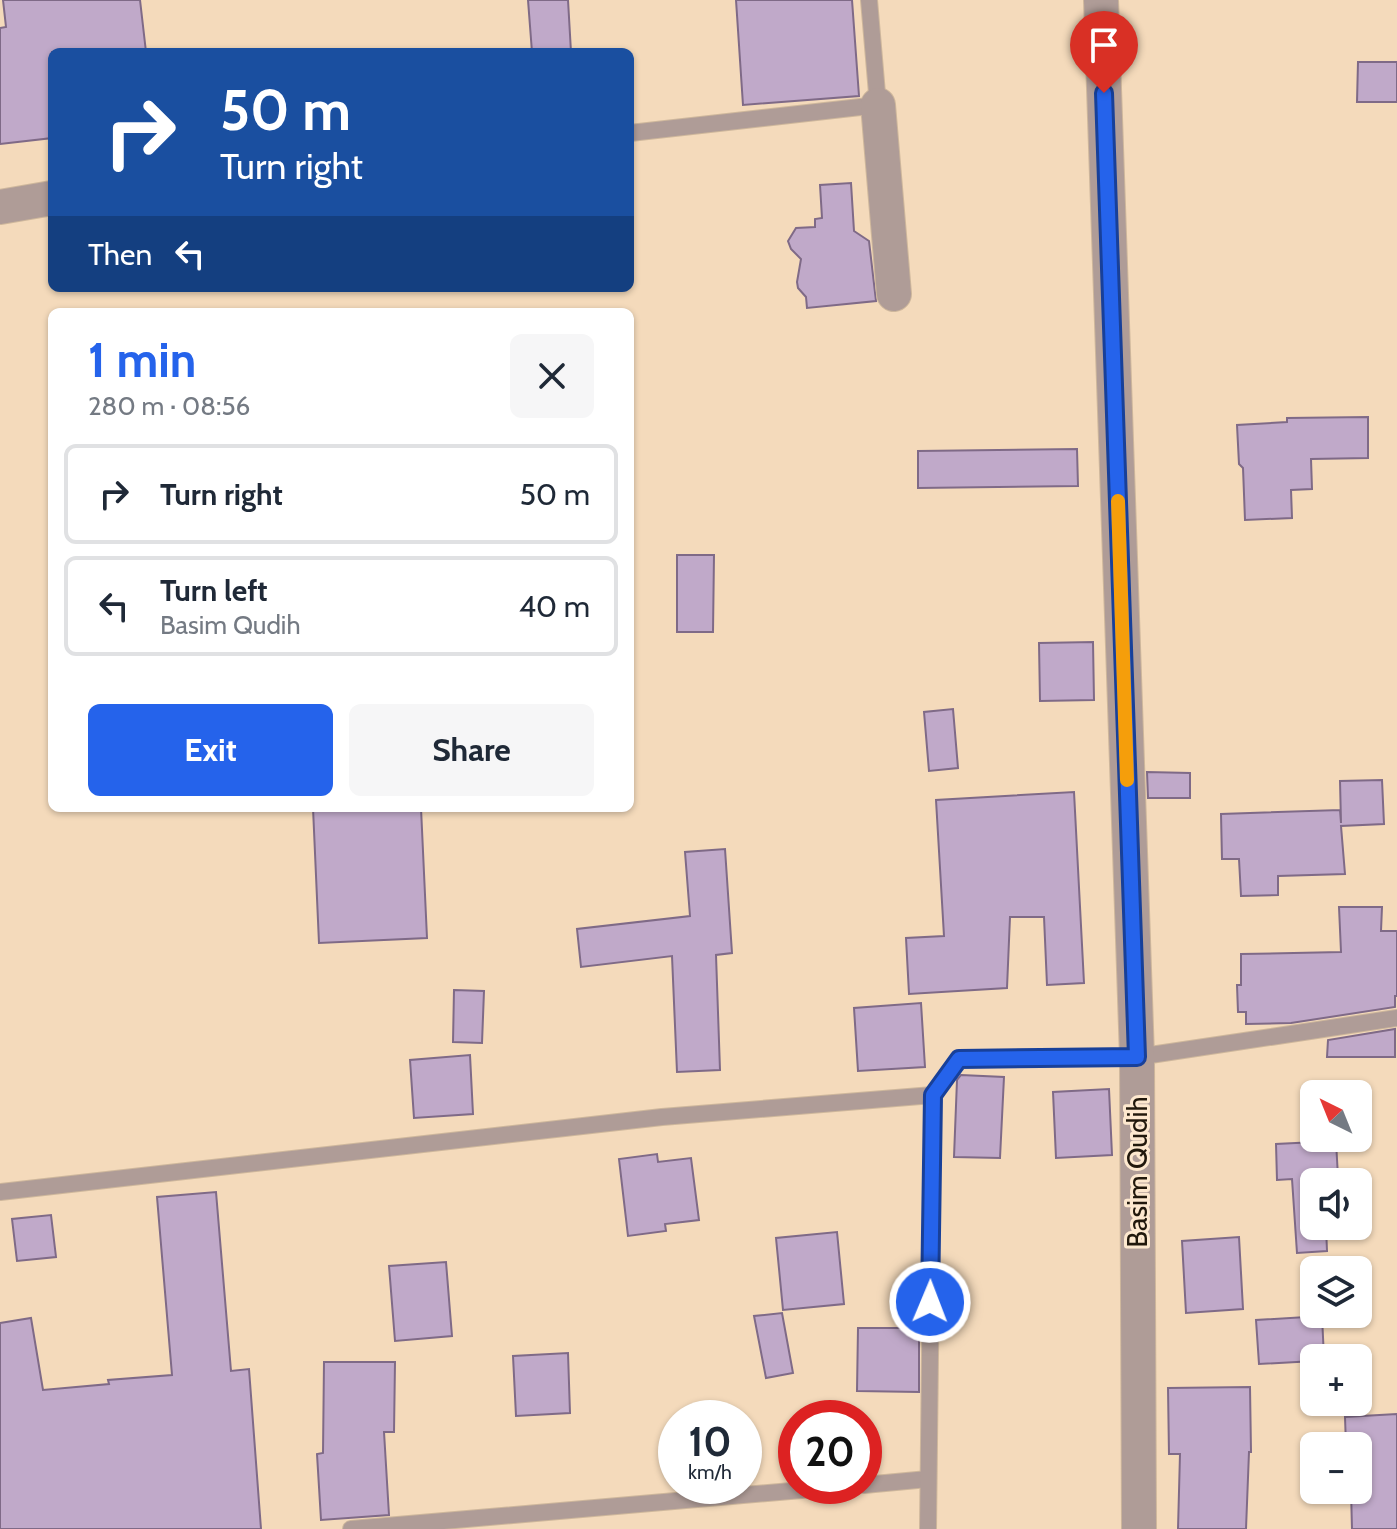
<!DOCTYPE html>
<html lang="en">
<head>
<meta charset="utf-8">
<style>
  body { margin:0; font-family:Cabin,sans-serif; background:#f6f6f7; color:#1f2937; height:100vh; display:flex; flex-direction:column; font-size:30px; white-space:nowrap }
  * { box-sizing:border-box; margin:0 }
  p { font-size:26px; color:#747a83 }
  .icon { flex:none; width:44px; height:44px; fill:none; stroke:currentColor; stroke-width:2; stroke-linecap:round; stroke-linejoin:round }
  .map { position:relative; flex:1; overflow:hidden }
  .side { position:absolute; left:48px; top:308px; width:586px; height:504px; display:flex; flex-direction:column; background:#fff; border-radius:12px; box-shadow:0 2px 6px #0004 }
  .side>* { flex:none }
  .top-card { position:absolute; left:48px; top:48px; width:586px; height:244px; border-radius:12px; box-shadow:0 2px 6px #0004; background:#1a4fa0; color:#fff; overflow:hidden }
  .needle { width:52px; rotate:317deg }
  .fabs { position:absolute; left:1300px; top:1080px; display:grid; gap:16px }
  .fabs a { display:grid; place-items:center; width:72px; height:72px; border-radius:12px; background:#fff; box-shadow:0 2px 6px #0004; font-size:40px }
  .speed { position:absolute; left:658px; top:1400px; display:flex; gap:16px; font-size:40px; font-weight:700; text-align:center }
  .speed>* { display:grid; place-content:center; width:104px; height:104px; border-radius:50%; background:#fff; box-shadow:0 2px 6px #0004; line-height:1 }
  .speed small { font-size:20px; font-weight:400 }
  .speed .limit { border:12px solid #d22; background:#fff; color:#111 }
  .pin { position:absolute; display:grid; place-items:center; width:68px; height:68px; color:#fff; margin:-82px -34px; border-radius:50% 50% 50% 0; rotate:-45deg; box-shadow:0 0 8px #0007 }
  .pin .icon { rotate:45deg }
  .me { position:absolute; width:88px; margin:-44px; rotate:1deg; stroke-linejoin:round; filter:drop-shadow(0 0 6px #0008) }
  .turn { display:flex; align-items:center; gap:28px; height:168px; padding:0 40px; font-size:36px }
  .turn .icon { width:104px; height:104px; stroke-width:2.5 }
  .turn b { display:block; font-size:56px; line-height:68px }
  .then { display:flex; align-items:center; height:76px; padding:0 40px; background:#0003; gap:16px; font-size:30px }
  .round { display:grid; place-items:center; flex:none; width:84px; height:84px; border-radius:12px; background:#f6f6f7 }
  .headline { display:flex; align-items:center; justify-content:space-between; height:136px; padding:0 40px }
  h1 { font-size:48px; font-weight:700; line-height:60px; color:#2563eb }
  .action { display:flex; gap:16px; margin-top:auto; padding:16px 40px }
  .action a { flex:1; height:92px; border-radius:12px; background:#2563eb; color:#fff; font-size:32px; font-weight:700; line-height:92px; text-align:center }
  .action a+a { background:#f6f6f7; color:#1f2937 }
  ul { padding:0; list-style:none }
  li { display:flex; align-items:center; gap:24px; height:100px; margin:0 16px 12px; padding:0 24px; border:4px solid #e0e1e3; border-radius:12px }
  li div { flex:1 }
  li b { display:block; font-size:30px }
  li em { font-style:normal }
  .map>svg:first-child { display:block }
  .building { fill:#c0a9c9; stroke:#7f6a87; stroke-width:2 }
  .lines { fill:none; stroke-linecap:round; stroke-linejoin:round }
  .lane-casing { stroke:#ceb79c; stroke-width:18 }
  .street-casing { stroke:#ceb79c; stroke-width:36 }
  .lane { stroke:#af9c97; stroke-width:16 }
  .street { stroke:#af9c97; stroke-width:34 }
  .route-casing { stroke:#184099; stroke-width:20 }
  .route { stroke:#2563eb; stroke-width:14 }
  .slow { stroke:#f59e0b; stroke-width:14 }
  .labels { text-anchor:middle; stroke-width:6; stroke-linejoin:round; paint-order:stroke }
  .street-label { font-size:28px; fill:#21180c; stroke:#fde8cf }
</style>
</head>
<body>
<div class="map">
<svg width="1397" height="1529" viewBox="0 0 1397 1529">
  <rect width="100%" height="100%" fill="#f4dabb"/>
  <g class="building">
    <path d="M 3,0 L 140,0 L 146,52 L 52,52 L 52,138 L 0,144 L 0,28 L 6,27 Z"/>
    <path d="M 528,0 L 568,0 L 571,52 L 532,52 Z"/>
    <path d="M 736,0 L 852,0 L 859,96 L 743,105 Z"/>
    <path d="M 1358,62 L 1397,62 L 1397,102 L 1357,102 Z"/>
    <path d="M 851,183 L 854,231 L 869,241 L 876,301 L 807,308 L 806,297 L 798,288 L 797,282 L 801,259 L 791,249 L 788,241 L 796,228 L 815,227 L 815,219 L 822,218 L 820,185 Z"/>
    <path d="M 1368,417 L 1368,458 L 1311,459 L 1312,489 L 1291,490 L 1292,518 L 1245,520 L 1243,468 L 1239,464 L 1237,425 L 1287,422 L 1287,418 Z"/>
    <path d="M 1077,449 L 1078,486 L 918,488 L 918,451 Z"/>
    <path d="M 677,555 L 714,555 L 713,632 L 677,632 Z"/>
    <path d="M 1093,642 L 1094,700 L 1040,701 L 1039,643 Z"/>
    <path d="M 953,709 L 958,768 L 929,771 L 924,712 Z"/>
    <path d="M 1147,772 L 1190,773 L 1190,798 L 1148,798 Z"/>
    <path d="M 1382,780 L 1384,824 L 1341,826 L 1345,874 L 1278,876 L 1278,895 L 1241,896 L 1239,859 L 1222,859 L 1221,814 L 1340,810 L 1341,823 L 1340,781 Z"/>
    <path d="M 1074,792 L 1084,983 L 1047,985 L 1044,917 L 1010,917 L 1007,988 L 909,994 L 906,938 L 944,936 L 936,800 Z"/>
    <path d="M 313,808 L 421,808 L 427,938 L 319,943 Z"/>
    <path d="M 725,849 L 732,953 L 716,955 L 720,1070 L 677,1072 L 672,956 L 581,967 L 577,929 L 690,916 L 685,852 Z"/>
    <path d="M 1339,907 L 1382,907 L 1381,931 L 1397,931 L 1397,996 L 1395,996 L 1395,1007 L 1291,1023 L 1246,1024 L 1246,1012 L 1238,1012 L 1237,985 L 1241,985 L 1241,954 L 1341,952 Z"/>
    <path d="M 454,990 L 484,991 L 482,1043 L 453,1042 Z"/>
    <path d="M 921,1003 L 925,1067 L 858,1071 L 854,1008 Z"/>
    <path d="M 1395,1029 L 1395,1057 L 1327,1057 L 1328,1040 Z"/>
    <path d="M 470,1055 L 473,1114 L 414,1118 L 410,1060 Z"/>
    <path d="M 961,1075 L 1004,1077 L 1000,1158 L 954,1157 L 957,1080 Z"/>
    <path d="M 1109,1089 L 1112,1155 L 1056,1158 L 1053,1092 Z"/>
    <path d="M 1336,1141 L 1338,1177 L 1323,1178 L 1323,1182 L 1314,1182 L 1314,1226 L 1326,1226 L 1327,1251 L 1297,1253 L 1292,1179 L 1277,1180 L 1276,1144 Z"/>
    <path d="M 657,1154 L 658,1162 L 691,1158 L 699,1220 L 665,1224 L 666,1231 L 628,1236 L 619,1159 Z"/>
    <path d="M 216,1192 L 231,1371 L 249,1369 L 261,1529 L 0,1529 L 0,1323 L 31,1318 L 43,1390 L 109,1384 L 108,1380 L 172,1375 L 157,1197 Z"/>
    <path d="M 51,1215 L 56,1257 L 17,1261 L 12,1219 Z"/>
    <path d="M 837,1232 L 844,1304 L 783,1310 L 776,1238 Z"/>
    <path d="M 1239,1237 L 1243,1309 L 1186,1313 L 1182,1241 Z"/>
    <path d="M 446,1262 L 452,1336 L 395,1341 L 389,1266 Z"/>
    <path d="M 782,1313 L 793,1373 L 766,1378 L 754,1316 Z"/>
    <path d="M 1322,1316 L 1324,1358 L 1314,1358 L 1314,1361 L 1259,1364 L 1256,1320 Z"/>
    <path d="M 858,1328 L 919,1328 L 919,1392 L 857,1391 Z"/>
    <path d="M 568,1353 L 570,1413 L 516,1416 L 513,1356 Z"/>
    <path d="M 324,1362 L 395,1362 L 394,1432 L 384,1432 L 389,1515 L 321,1520 L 317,1454 L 323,1453 Z"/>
    <path d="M 1250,1387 L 1251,1452 L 1249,1452 L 1246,1529 L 1178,1529 L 1180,1454 L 1169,1454 L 1168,1388 Z"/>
    <path d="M 1397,1414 L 1397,1529 L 1352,1529 L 1351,1490 L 1358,1490 L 1358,1446 L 1346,1446 L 1345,1417 Z"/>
  </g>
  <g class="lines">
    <defs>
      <g id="lane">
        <path d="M 630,133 L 878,105 L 869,0"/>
        <path d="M 0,1192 L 662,1117 L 933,1095 L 959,1059 L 1137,1057 L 1397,1018"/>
        <path d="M 864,1485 L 928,1479"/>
        <path d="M 351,1529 L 848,1486"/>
        <path d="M 928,1529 L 933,1095"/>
      </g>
      <g id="street">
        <path d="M 1101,0 L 1137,1057 L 1139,1529"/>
        <path d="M 878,105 L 894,294"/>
        <path d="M 0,207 L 52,198"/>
      </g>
    </defs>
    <use href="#lane" class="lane-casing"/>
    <use href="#street" class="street-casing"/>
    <use href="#lane" class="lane"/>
    <use href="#street" class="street"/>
  </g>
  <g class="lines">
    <defs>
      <path id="route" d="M 930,1302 L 933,1095 L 959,1059 L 1137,1057 L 1104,93"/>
    </defs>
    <use href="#route" class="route-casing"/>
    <use href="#route" class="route"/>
    <path class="slow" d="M 1118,501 L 1127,780"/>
  </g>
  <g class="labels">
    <g class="street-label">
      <text transform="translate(1137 1172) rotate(-90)" y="10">Basim Qudih</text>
    </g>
  </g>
</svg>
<div class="fabs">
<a><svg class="needle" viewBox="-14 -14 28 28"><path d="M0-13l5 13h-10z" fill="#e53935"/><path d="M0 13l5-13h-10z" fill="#747a83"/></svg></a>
<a><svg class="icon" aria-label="sound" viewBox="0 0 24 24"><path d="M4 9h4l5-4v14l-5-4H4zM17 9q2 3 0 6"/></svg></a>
<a><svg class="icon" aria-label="layers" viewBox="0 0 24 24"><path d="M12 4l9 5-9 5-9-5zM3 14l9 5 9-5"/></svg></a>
<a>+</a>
<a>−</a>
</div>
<div class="speed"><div>10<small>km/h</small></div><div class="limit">20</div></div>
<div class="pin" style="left:1104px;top:93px;background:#d93025"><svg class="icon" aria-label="arrive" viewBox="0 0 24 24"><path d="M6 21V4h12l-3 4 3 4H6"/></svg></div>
<svg class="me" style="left:930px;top:1302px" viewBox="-20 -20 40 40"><circle r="17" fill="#2563eb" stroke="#fff" stroke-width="3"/><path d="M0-11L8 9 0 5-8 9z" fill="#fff"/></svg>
<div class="top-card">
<div class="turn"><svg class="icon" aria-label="right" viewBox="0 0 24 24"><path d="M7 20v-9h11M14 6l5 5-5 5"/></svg><div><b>50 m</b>Turn right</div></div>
<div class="then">Then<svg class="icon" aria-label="left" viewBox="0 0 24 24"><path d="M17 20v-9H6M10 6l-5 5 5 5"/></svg></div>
</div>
<section class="side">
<div class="headline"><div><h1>1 min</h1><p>280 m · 08:56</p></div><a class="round"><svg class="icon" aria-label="close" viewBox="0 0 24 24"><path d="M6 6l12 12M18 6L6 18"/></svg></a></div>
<ul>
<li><svg class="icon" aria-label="right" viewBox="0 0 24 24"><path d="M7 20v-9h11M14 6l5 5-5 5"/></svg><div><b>Turn right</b></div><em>50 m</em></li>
<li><svg class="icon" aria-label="left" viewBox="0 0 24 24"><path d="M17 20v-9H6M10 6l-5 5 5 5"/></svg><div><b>Turn left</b><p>Basim Qudih</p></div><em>40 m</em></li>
</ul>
<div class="action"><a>Exit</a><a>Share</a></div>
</section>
</div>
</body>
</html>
